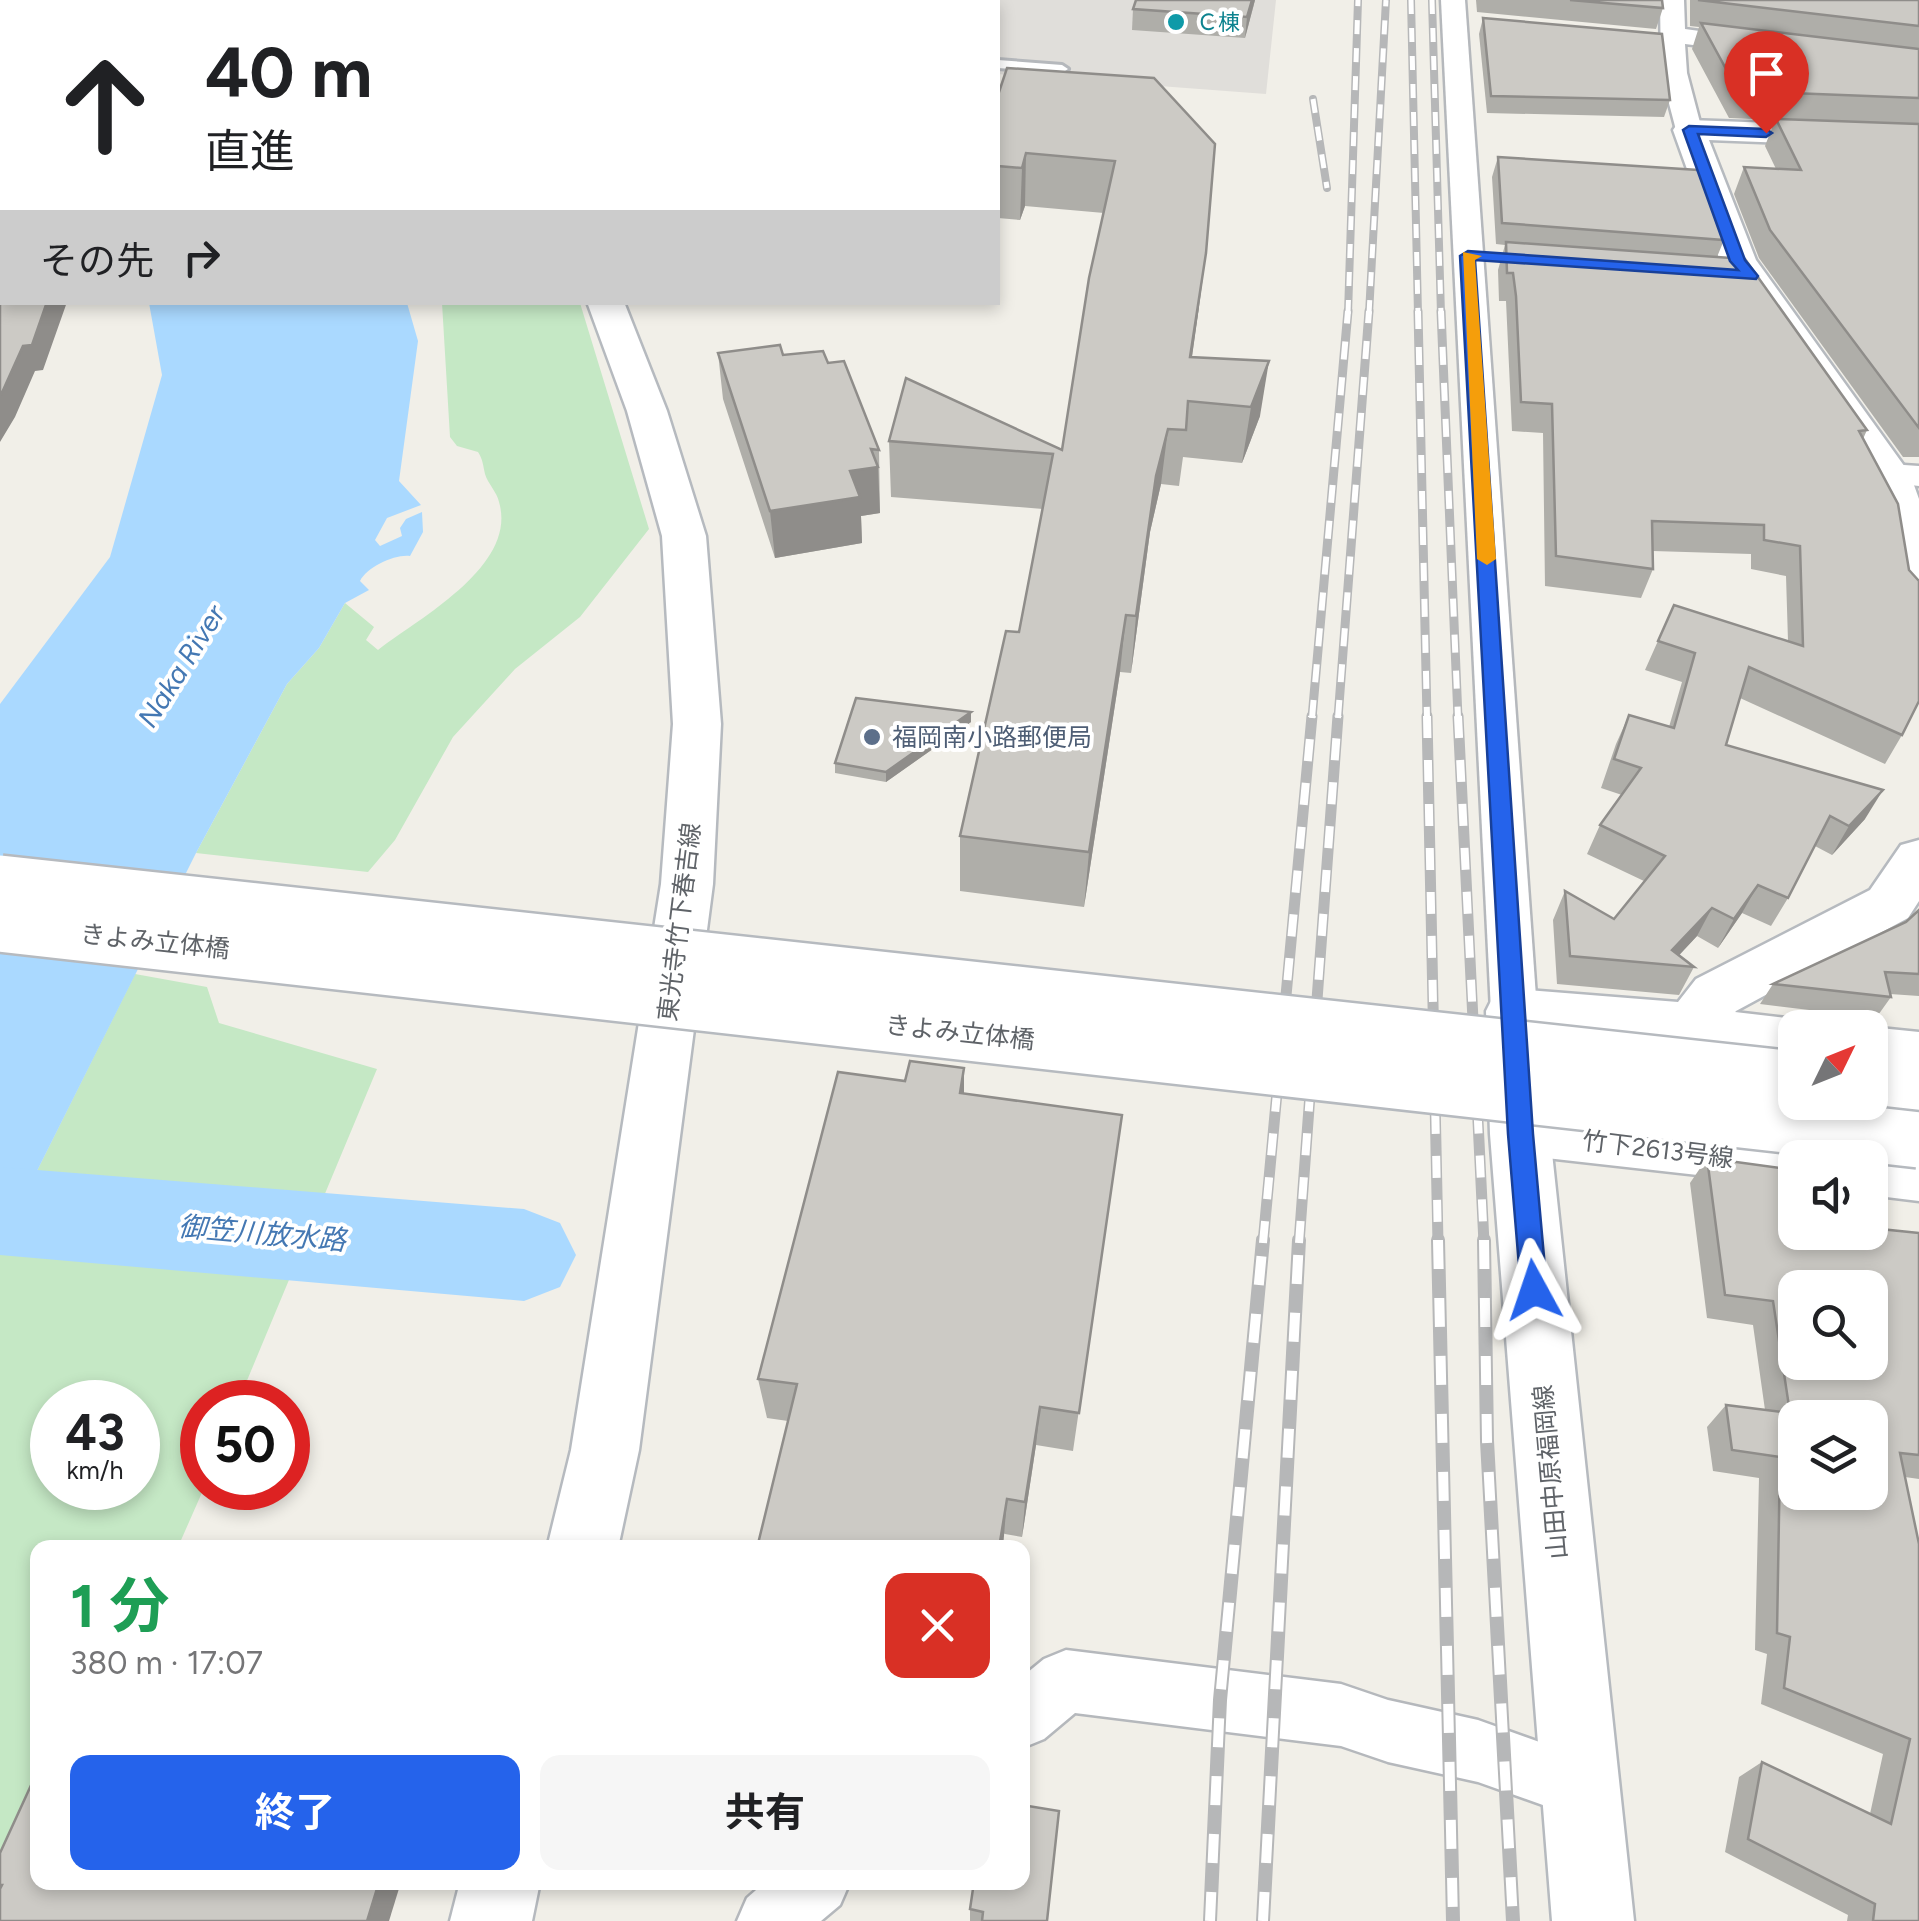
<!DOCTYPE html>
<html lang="ja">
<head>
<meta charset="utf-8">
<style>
  body { margin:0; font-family:Figtree,"Noto Sans JP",sans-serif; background:#f6f6f6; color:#202124; height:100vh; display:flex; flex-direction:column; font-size:38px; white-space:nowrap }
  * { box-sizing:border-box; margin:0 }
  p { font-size:32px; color:#757577 }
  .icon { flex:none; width:55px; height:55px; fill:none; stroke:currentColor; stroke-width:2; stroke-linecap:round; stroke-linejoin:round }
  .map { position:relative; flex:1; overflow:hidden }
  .panel { position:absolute; left:30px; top:1540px; width:1000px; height:350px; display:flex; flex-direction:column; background:#fff; border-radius:20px; box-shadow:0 5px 15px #0003 }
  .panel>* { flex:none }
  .hud { position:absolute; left:0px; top:0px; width:1000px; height:305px; box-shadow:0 5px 15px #0003; background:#fff; color:#202124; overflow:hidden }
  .needle { width:65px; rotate:47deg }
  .controls { position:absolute; left:1778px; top:1010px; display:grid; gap:20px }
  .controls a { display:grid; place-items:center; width:110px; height:110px; border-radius:20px; background:#fff; box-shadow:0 5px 15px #0003; font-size:50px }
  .speed { position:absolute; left:30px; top:1380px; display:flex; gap:20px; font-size:50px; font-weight:700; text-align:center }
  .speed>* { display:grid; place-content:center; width:130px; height:130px; border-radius:50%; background:#fff; box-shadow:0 5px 15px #0003; line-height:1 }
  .speed small { font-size:25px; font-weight:400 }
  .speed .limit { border:15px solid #d22; background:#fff; color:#111 }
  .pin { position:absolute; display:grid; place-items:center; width:85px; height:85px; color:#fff; margin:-102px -42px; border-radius:50% 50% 50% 0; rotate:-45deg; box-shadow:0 0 10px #0007 }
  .pin .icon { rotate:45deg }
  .me { position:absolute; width:110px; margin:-55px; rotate:355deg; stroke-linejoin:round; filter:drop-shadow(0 0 8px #0008) }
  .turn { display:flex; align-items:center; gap:35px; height:210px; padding:0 40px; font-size:45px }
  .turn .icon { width:130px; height:130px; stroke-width:2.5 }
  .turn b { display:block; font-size:70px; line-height:85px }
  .then { display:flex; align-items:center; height:95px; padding:0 40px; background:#0003; gap:20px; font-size:38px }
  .round { display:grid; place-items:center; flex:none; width:105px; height:105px; border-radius:20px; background:#f6f6f6 }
  .headline { display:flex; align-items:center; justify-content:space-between; height:170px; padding:0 40px }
  h1 { font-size:60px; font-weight:700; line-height:75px; color:#1e9e55 }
  .primary-button { display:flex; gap:20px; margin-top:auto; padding:20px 40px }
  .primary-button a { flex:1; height:115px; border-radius:20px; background:#2563eb; color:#fff; font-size:40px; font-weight:700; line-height:115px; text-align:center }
  .primary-button a+a { background:#f6f6f6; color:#202124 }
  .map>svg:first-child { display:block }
  .industrial { fill:#e0deda }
  .green { fill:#c5e8c5; fill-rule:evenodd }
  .water { fill:#aad9ff }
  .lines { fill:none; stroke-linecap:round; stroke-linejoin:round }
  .river { fill:#aad9ff; fill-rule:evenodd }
  .lane-casing { stroke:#b5b8bc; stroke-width:6 }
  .street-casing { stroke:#b5b8bc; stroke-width:5 }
  .secondary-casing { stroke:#b6babf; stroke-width:5 }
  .highway-casing { stroke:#f9ad00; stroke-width:60 }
  .lane { fill:#fff; fill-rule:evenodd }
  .street { fill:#fff; fill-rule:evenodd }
  .secondary { fill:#fff; fill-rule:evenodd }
  .highway { stroke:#fde393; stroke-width:55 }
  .rail-far3-casing { stroke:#b6b7b8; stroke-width:8 }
  .rail-far2-casing { stroke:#b6b7b8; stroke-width:9 }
  .rail-far1-casing { stroke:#b6b7b8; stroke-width:11 }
  .rail-casing { stroke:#b6b7b8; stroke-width:14 }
  .rail-far3 { stroke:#fff; stroke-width:5; stroke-dasharray:14; stroke-linecap:butt }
  .rail-far2 { stroke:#fff; stroke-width:6; stroke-dasharray:18; stroke-linecap:butt }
  .rail-far1 { stroke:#fff; stroke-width:8; stroke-dasharray:22; stroke-linecap:butt }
  .rail { stroke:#fff; stroke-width:10; stroke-dasharray:29; stroke-linecap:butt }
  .secondary-bridge-casing { stroke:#b6babf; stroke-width:60; stroke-linecap:butt }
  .secondary-bridge { stroke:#fff; stroke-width:55 }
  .wall { fill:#afaea9 }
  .shaded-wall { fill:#8f8d8a }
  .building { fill:#cccac5; stroke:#8f8d8a; stroke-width:2.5; fill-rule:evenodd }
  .route { fill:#2563eb; stroke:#184099; stroke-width:2.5 }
  .slow { fill:#f59e0b }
  .culture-dot { fill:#0f9aa8; stroke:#fff; stroke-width:4 }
  .service-dot { fill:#5c6f8a; stroke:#fff; stroke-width:4 }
  .labels { text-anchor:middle; stroke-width:8; stroke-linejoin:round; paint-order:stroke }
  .far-culture-label { font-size:22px; fill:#0d838f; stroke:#fff; text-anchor:start }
  .service-label { font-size:25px; fill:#4e5e75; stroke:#fff; text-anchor:start }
  .street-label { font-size:25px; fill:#5f6368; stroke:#fff }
  .water-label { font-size:28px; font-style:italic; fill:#4478b3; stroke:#fff }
</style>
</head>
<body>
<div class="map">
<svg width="1919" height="1921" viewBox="0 0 1919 1921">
  <rect width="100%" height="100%" fill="#f1efe8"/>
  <path class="industrial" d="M 398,0 L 1276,0 L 1266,94 L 998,74 L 998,2 Z"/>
  <g class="green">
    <path d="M 442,303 L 580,303 L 649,529 L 580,617 L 515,669 L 453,737 L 395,840 L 368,872 L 196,853 L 287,684 L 319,648 L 345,603 L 374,627 L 366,640 L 378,650 C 419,618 518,566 499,502 C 497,492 488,484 485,474 C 483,465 483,460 478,452 L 457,446 L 450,437 Z"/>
    <path d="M 135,974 L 207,987 L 219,1023 L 377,1069 L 238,1402 L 202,1402 L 204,1488 L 178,1547 L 38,1548 L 37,1869 L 0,1921 L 0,1245 ZM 52,1402 L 138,1402 L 138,1488 L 52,1488 Z"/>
  </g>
  <path class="water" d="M 149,303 L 407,303 L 418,341 L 399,481 L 421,505 L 387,518 L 375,540 L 380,546 L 402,536 L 400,528 L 406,519 L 422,512 L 423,532 L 410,556 C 395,554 367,567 360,581 L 369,590 L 345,603 L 319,648 L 287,684 L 196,853 L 0,1245 L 0,704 L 110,557 L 162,375 Z"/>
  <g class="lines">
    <path class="river" d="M 0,1167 L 524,1209 L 560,1223 L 576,1255 L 560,1287 L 524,1301 L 0,1255 Z"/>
    <defs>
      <path id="lane" d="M 998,60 L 1062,65 L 1068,69 L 1062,73 L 998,68 Z"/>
      <g id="street">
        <path d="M 1441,0 L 1465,0 L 1537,1011 L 1530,1024 L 1514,1029 L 1498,1024 L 1491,1011 Z"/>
        <path d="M 1660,0 L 1684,0 L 1685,29 L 1758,39 L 1770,46 L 1758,53 L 1685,44 L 1687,73 L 1702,130 L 1689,138 L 1676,130 L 1661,73 Z"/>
        <path d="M 1889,464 L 1919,466 L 1919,486 L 1877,481 L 1872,474 L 1877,467 Z"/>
        <path d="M 1692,1007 L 1795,1019 L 1813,1028 L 1795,1028 L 1795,1057 L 1676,1039 L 1669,1026 L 1676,1013 Z"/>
        <path d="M 1870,1027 L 1919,1032 L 1919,1070 L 1870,1065 Z"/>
        <path d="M 1520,1113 L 1795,1144 L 1813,1150 L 1816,1158 L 1795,1158 L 1795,1186 L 1520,1155 L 1503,1149 L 1496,1134 L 1503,1119 Z"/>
        <path d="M 1870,1153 L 1919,1159 L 1919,1201 L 1870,1195 L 1870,1158 L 1856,1158 Z"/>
        <path d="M 1066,1650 L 1341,1684 L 1388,1700 L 1478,1720 L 1604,1765 L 1614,1787 L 1604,1809 L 1582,1819 L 1478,1782 L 1388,1762 L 1341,1746 L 1075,1713 L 1044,1739 L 1022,1748 L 1022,1677 L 1044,1659 Z"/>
        <path d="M 765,1882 L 850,1882 L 840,1905 L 821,1921 L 737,1921 L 747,1898 Z"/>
      </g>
      <g id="secondary">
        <path d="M 334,0 L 362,0 L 363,2 L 335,2 Z"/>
        <path d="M 1689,120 L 1919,128 L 1919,148 L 1709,140 L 1756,260 L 1910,474 L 1919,499 L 1919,611 L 1903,607 L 1896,597 L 1886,529 L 1868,474 L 1720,261 L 1673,130 L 1678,123 Z"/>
        <path d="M 587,302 L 624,302 L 667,411 L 706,536 L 721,724 L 713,884 L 639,1450 L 618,1548 L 547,1548 L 571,1450 L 661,884 L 673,724 L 662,536 L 627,411 Z"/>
        <path d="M 1919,840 L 1919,901 L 1908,918 L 1736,1011 L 1712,1042 L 1692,1049 L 1544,1036 L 1550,1134 L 1634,1921 L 1552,1921 L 1490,1134 L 1486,1011 L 1494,995 L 1514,989 L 1678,1002 L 1696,979 L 1870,890 L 1901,845 Z"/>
        <path d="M 1870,1063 L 1919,1069 L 1919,1117 L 1870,1111 L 1849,1104 L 1870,1102 Z"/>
        <path d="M 460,1882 L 540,1882 L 532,1921 L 450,1921 Z"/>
      </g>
      <path id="highway" d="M 27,2 L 40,0"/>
    </defs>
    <use href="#lane" class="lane-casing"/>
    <use href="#street" class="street-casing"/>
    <use href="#secondary" class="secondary-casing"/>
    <use href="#highway" class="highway-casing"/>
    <use href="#lane" class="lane"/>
    <use href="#street" class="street"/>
    <use href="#secondary" class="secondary"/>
    <use href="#highway" class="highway"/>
    <defs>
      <g id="rail-far3">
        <path d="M 1411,0 L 1418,314"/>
        <path d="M 1432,0 L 1441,314"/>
        <path d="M 1313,99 L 1327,188"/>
        <path d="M 1348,314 L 1358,0"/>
        <path d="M 1369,314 L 1386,0"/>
      </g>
      <g id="rail-far2">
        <path d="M 1418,311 L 1427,718"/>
        <path d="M 1441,311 L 1458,718"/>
        <path d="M 1312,718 L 1348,311"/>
        <path d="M 1338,718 L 1369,311"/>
      </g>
      <g id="rail-far1">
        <path d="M 1427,716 L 1438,1243"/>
        <path d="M 1458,716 L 1484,1243"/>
        <path d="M 1263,1243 L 1312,716"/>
        <path d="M 1299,1243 L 1338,716"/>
      </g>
      <g id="rail">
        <path d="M 1438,1240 L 1453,1921"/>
        <path d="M 1484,1240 L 1487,1441 L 1513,1921"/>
        <path d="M 1210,1921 L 1220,1700 L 1263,1240"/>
        <path d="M 1263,1921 L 1299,1240"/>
      </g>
    </defs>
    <use href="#rail-far3" class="rail-far3-casing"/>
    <use href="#rail-far2" class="rail-far2-casing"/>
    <use href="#rail-far1" class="rail-far1-casing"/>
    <use href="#rail" class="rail-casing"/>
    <use href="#rail-far3" class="rail-far3"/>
    <use href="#rail-far2" class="rail-far2"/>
    <use href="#rail-far1" class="rail-far1"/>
    <use href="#rail" class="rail"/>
    <defs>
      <g id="secondary-bridge">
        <path d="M 0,883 L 1795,1079"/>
        <path d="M 0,924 L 1919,1140"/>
      </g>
    </defs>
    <use href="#secondary-bridge" class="secondary-bridge-casing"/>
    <use href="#secondary-bridge" class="secondary-bridge"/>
  </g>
  <g class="wall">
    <path d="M 419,0 L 983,0 L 982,2 L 420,2 Z"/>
    <path d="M 1255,0 L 1245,38 L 1132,30 L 1133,9 Z"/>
    <path d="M 1476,0 L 1662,0 L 1663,8 L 1656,29 L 1477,12 Z"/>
    <path d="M 1690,0 L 1919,0 L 1919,457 L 1903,457 L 1759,258 L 1734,194 L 1744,167 L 1776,169 L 1765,146 L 1775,120 L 1729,118 L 1692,49 L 1699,27 L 1690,26 Z"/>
    <path d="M 1483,18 L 1670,100 L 1664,117 L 1487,113 L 1479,34 Z"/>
    <path d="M 1154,78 L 1199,307 L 1192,357 L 1260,416 L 1242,463 L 1183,457 L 1179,486 L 1161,484 L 1150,532 L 1131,673 L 1120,672 L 1084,907 L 960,891 L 960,836 L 1019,632 L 1043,509 L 891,497 L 889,441 L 1062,450 L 1104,213 L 1025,206 L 1020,220 L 998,218 L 998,95 Z"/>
    <path d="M 1498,157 L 1724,240 L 1717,257 L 1867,430 L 1863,439 L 1902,735 L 1885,764 L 1740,698 L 1726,745 L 1865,819 L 1832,855 L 1815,846 L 1788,898 L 1771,926 L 1742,913 L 1718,948 L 1697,936 L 1679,955 L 1694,967 L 1679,995 L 1557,984 L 1553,920 L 1565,891 L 1614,919 L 1644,881 L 1587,854 L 1600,825 L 1622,795 L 1601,788 L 1616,744 L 1629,715 L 1669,727 L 1682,682 L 1645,670 L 1674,605 L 1788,641 L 1786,576 L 1751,569 L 1751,554 L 1653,551 L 1653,569 L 1641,598 L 1545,586 L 1543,433 L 1512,431 L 1506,301 L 1499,301 L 1498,270 L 1505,245 L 1496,244 L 1492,177 Z"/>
    <path d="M 718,353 L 783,355 L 828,363 L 879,450 L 880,513 L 861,516 L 862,543 L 775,558 L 723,399 Z"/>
    <path d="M 971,712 L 971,722 L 886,782 L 835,773 L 835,763 Z"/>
    <path d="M 1919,910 L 1919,996 L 1890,994 L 1891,997 L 1876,1018 L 1760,1004 L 1773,984 L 1906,922 Z"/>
    <path d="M 964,1094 L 1122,1115 L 1073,1451 L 1036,1445 L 1022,1537 L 1005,1534 L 788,1421 L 767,1418 L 758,1379 Z"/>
    <path d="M 1707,1158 L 1795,1232 L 1919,1233 L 1919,1479 L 1905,1477 L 1919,1921 L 1847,1921 L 1848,1915 L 1725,1852 L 1739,1777 L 1762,1762 L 1870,1814 L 1883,1754 L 1761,1704 L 1767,1654 L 1755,1650 L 1759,1478 L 1713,1471 L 1707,1427 L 1726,1405 L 1765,1410 L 1753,1325 L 1707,1318 L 1690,1183 Z"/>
    <path d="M 970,1909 L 1047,1921 L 970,1921 Z"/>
  </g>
  <g class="shaded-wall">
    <path d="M 967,0 L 983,0 L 982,2 L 966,2 Z"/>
    <path d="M 1252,0 L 1255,0 L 1245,38 L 1247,17 Z"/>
    <path d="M 1026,153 L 1025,206 L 1020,220 L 1022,168 Z"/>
    <path d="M 1206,253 L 1199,307 L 1184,412 L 1190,357 Z"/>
    <path d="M 47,302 L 67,302 L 43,370 L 35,371 L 15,417 L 0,442 L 0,397 L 23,346 Z"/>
    <path d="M 1269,361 L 1260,416 L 1242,463 L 1251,407 Z"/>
    <path d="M 1168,429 L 1161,484 L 1150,532 L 1131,673 L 1136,616 L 1156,476 Z"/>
    <path d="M 878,467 L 880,513 L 861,516 L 862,543 L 775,558 L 770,511 L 850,471 Z"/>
    <path d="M 1126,615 L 1120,672 L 1084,907 L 1089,852 Z"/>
    <path d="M 971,712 L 971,722 L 886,782 L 886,772 Z"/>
    <path d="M 1883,790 L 1865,819 L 1832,855 L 1849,826 Z"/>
    <path d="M 1758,885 L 1742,913 L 1718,948 L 1734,919 Z"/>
    <path d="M 1712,908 L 1697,936 L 1670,965 L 1672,950 Z"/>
    <path d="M 964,1068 L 964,1114 L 960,1093 Z"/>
    <path d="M 1040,1407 L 1036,1445 L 1022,1537 L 1025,1502 Z"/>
    <path d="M 1007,1499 L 1003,1548 L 999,1548 Z"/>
    <path d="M 379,1882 L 401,1882 L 389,1921 L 367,1921 Z"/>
  </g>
  <g class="building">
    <path d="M 462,0 L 967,0 L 966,2 L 460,2 Z"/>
    <path d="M 1136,0 L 1252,0 L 1247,17 L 1133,9 Z"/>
    <path d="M 1570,0 L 1662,0 L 1663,8 Z"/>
    <path d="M 1698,0 L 1919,0 L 1919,26 Z"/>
    <path d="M 1483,18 L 1662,34 L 1670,100 L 1491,96 Z"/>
    <path d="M 1701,23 L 1919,49 L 1919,98 L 1738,91 Z"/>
    <path d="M 1007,68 L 1154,78 L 1215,144 L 1206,253 L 1190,357 L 1269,361 L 1251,407 L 1188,401 L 1186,430 L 1168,429 L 1156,476 L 1136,616 L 1126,615 L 1089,852 L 960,836 L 1006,631 L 1019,632 L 1053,454 L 889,441 L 906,378 L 1062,450 L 1089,278 L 1115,161 L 1026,153 L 1022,168 L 998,166 L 998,95 Z"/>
    <path d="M 1776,119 L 1919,124 L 1919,428 L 1770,230 L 1744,167 L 1801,170 Z"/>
    <path d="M 1498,157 L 1698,170 L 1724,240 L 1502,223 Z"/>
    <path d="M 0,163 L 2,163 L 2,302 L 47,302 L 32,345 L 23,346 L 0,397 Z"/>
    <path d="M 1506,242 L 1745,259 L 1867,430 L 1859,431 L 1898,504 L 1909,570 L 1919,581 L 1919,701 L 1902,735 L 1749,667 L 1726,745 L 1883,790 L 1849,826 L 1830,816 L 1788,898 L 1758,885 L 1734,919 L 1712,908 L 1672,950 L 1694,967 L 1570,956 L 1565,891 L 1614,919 L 1665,856 L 1600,825 L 1641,768 L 1614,759 L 1629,715 L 1674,728 L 1695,653 L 1658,641 L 1674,605 L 1803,646 L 1800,546 L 1764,540 L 1764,525 L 1652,521 L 1653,569 L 1556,556 L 1552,404 L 1521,402 L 1516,296 L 1513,273 L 1507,273 Z"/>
    <path d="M 780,345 L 783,355 L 823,351 L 828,363 L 844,361 L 879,450 L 871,449 L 878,467 L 850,471 L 860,497 L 770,511 L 718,353 Z"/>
    <path d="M 856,698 L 971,712 L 886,772 L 835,763 Z"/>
    <path d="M 1919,910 L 1919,974 L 1885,972 L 1891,997 L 1773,984 L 1906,922 Z"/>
    <path d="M 910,1061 L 964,1068 L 960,1093 L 1122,1115 L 1079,1413 L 1040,1407 L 1025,1502 L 1007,1499 L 999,1548 L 757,1548 L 797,1384 L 758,1379 L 838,1072 L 905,1081 Z"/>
    <path d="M 1707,1158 L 1795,1170 L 1795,1232 L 1870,1232 L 1870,1228 L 1919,1233 L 1919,1455 L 1900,1453 L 1919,1544 L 1919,1921 L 1873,1921 L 1875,1904 L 1748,1839 L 1762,1762 L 1891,1824 L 1910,1739 L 1784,1688 L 1790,1637 L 1777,1633 L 1780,1457 L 1732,1450 L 1726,1405 L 1790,1413 L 1773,1301 L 1725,1295 ZM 1795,1288 L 1870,1288 L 1870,1362 L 1795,1362 ZM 1795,1418 L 1870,1418 L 1870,1492 L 1795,1492 Z"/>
    <path d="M 38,1770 L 38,1882 L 379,1882 L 367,1921 L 0,1921 L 0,1889 L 2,1885 L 0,1885 L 0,1853 Z"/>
    <path d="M 1022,1805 L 1059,1811 L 1047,1921 L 982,1921 L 983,1912 L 970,1909 L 974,1882 L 1022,1882 Z"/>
  </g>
  <path class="route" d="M 1689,126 L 1766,129 L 1772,133 L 1766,137 L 1698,134 L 1745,260 L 1758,276 L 1756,279 L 1475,260 L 1533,1134 L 1547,1290 L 1544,1299 L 1534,1302 L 1525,1299 L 1521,1290 L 1508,1134 L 1460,256 L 1468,251 L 1738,270 L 1730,261 L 1683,130 Z"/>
  <path class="slow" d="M 1463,252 L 1482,256 L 1475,260 L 1496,559 L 1487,565 L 1477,559 Z"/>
  <circle class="culture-dot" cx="1176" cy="22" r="10"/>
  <circle class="service-dot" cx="872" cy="737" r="10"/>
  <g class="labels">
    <g class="far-culture-label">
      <text x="1196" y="30">Ｃ棟</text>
    </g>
    <g class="service-label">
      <text x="892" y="746">福岡南小路郵便局</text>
    </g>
    <g class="street-label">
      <text transform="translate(679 922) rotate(-83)" y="9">東光寺竹下春吉線</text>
      <text transform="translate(155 941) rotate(6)" y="9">きよみ立体橋</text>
      <text transform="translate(960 1032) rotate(6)" y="9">きよみ立体橋</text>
      <text transform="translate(1658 1149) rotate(7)" y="9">竹下2613号線</text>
      <text transform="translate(1550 1472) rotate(-95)" y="9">山田中原福岡線</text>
    </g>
    <g class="water-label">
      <text transform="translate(181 666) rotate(-58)" y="10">Naka River</text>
      <text transform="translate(262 1233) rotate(5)" y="10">御笠川放水路</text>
    </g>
  </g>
</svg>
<div class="controls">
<a><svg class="needle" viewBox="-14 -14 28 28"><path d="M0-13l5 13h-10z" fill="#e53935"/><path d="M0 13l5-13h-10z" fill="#757577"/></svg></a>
<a><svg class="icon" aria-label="sound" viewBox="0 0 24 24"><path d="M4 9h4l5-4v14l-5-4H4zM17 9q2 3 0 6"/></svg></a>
<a><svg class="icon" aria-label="search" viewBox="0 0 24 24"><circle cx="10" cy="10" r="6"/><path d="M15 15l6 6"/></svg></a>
<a><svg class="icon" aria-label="layers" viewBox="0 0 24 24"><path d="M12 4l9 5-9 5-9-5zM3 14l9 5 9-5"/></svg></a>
</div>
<div class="speed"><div>43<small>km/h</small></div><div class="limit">50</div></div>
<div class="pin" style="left:1766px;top:133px;background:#d93025"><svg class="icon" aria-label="arrive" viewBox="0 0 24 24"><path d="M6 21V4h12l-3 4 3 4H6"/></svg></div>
<svg class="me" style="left:1534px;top:1290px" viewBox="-20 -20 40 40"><path d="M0-17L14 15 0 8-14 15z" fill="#2563eb" stroke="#fff" stroke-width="4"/></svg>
<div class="hud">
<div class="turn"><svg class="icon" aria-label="ahead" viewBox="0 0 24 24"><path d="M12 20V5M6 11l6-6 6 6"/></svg><div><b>40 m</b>直進</div></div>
<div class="then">その先<svg class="icon" aria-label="right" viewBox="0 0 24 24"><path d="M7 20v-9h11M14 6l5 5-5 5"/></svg></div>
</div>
<section class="panel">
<div class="headline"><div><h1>1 分</h1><p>380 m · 17:07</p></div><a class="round" style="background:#d93025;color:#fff"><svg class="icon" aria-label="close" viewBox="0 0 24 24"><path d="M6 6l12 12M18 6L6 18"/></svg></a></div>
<div class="primary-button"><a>終了</a><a>共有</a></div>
</section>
</div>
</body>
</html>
